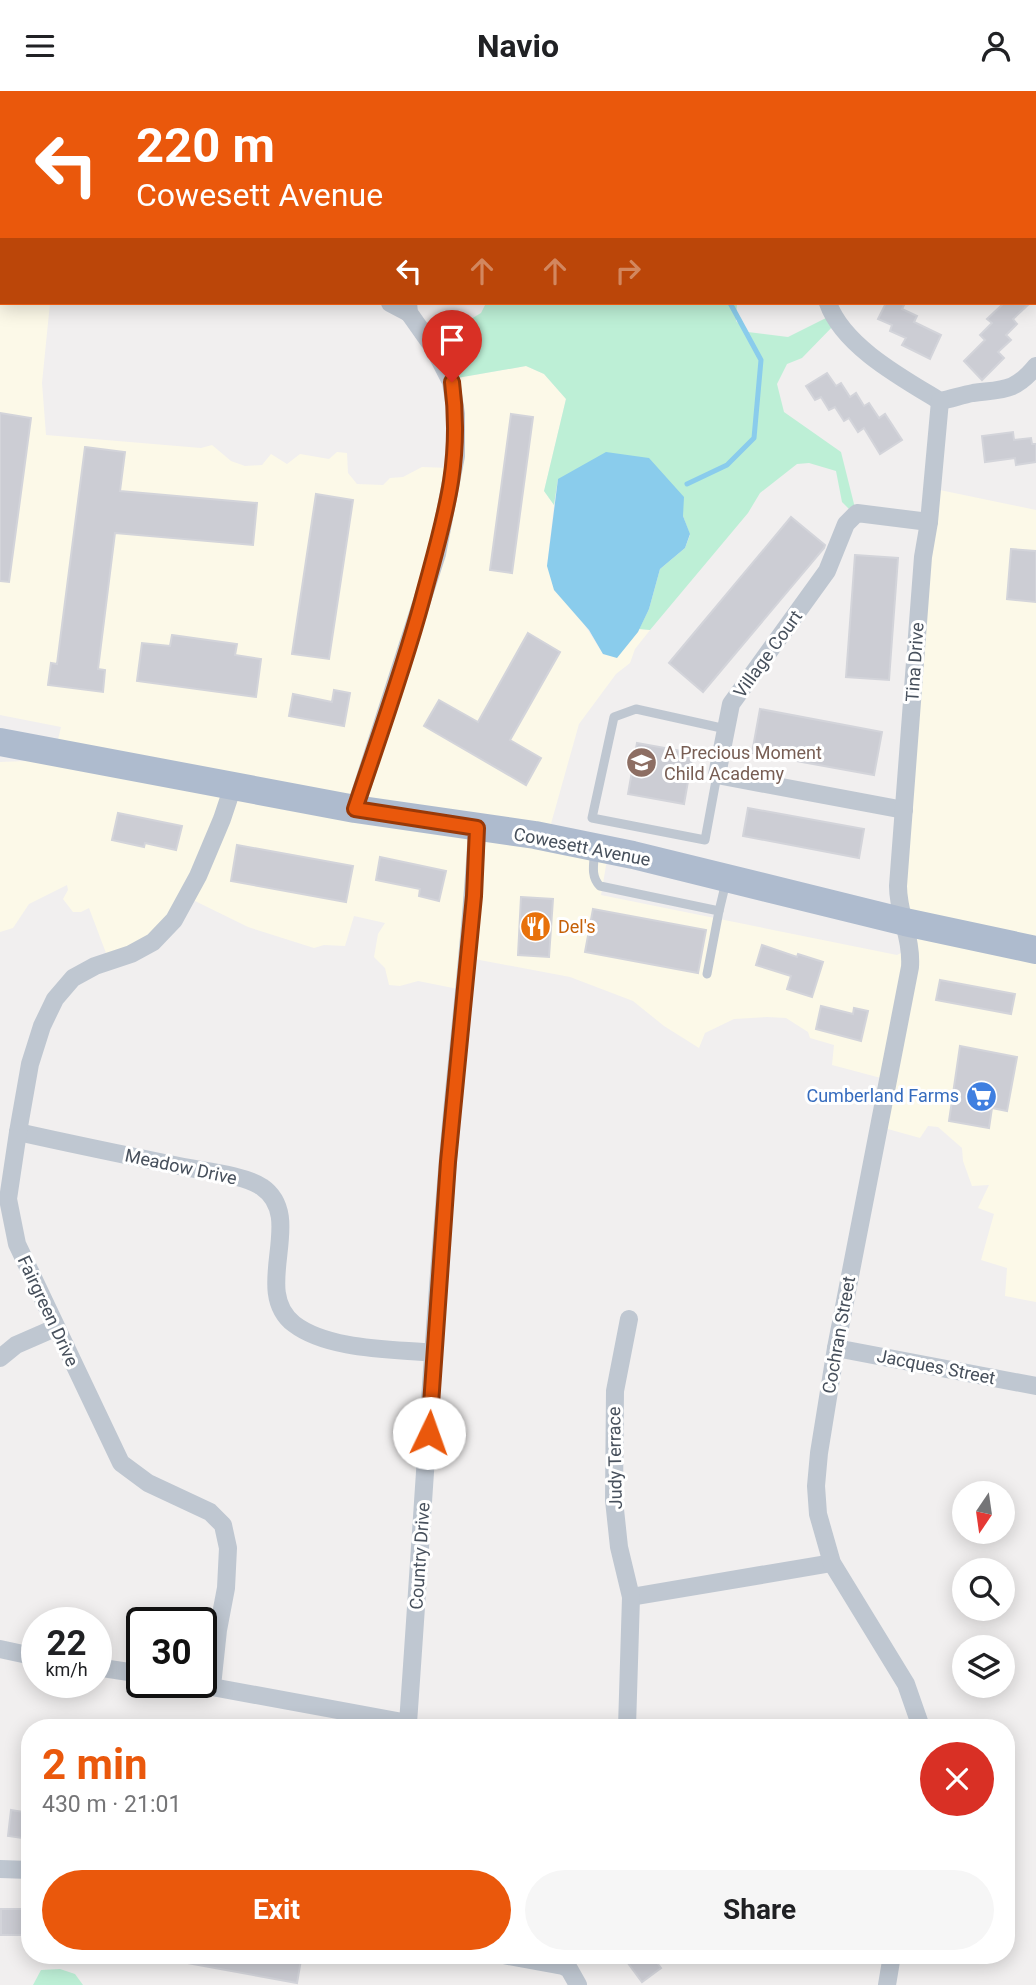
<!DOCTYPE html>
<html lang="en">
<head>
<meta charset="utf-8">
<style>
  body { margin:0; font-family:Roboto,sans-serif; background:#f6f6f6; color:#202124; height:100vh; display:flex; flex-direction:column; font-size:26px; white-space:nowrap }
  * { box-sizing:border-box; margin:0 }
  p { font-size:23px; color:#757577 }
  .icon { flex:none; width:38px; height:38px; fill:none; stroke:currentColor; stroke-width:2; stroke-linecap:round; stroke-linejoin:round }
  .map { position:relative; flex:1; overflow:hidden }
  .details { position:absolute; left:21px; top:1628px; width:994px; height:245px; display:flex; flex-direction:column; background:#fff; border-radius:28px; box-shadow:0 4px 18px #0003 }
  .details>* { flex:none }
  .hud { position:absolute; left:0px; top:0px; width:1036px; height:214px; box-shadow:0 4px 18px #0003; background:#ea580c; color:#fff; overflow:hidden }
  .needle { width:46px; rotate:193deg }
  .tools { position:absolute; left:952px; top:1390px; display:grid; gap:14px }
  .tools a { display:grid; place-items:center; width:63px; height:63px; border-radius:50%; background:#fff; box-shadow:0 4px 18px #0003; font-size:35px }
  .speed { position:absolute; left:21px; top:1516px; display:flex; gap:14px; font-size:35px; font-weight:700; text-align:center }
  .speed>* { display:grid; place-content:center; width:91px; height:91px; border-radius:50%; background:#fff; box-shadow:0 4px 18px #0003; line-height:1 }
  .speed small { font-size:18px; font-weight:400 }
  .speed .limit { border:4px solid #111; border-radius:10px; background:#fff; color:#111 }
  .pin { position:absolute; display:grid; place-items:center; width:60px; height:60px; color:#fff; margin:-72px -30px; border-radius:50% 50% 50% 0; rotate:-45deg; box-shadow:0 0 7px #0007 }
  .pin .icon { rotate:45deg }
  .me { position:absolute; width:77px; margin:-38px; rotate:3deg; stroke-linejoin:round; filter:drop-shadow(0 0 5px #0008) }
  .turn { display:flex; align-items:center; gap:24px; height:147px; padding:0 21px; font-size:32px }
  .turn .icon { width:91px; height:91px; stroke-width:2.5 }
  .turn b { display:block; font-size:49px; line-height:60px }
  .lanes { display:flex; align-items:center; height:66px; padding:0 21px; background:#0003; justify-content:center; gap:35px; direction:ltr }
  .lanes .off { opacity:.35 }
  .round { display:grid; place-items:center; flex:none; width:74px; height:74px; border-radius:37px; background:#f6f6f6 }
  .head { display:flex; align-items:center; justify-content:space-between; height:119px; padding:0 21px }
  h1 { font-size:42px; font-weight:700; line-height:52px; color:#ea580c }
  .action { display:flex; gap:14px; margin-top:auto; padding:14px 21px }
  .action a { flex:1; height:80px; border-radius:42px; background:#ea580c; color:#fff; font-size:28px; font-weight:700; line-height:80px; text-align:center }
  .action a+a { background:#f6f6f6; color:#202124 }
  header { display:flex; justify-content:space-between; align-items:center; height:91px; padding:0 21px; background:#fff; font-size:32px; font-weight:700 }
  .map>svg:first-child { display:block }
  .commercial { fill:#fcf9e8 }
  .green { fill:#bdefd6 }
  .water { fill:#8accec }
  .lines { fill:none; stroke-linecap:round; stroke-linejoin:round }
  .stream { stroke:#8accec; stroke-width:5 }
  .building { fill:#cccdd4; stroke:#d3d4da; stroke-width:2 }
  .lane { stroke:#bfc7d1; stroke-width:9 }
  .street { stroke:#bfc7d1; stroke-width:18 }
  .primary { stroke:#aebbce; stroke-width:28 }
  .route-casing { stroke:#983908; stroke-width:18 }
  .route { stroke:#ea580c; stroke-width:12 }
  .labels { text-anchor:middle; stroke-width:6; stroke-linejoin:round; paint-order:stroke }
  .street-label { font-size:18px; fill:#47505c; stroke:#fff }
  .education-label { font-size:18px; fill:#785e54; stroke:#fff; text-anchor:start }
  .food-label { font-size:18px; fill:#c56008; stroke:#fff; text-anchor:start }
  .shop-label { font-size:18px; fill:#366cbe; stroke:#fff; text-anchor:end }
</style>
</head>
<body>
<header><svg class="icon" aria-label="menu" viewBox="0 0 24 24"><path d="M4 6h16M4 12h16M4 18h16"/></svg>Navio<svg class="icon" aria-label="person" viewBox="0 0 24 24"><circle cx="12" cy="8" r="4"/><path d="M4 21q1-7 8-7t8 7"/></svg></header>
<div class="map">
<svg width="1036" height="1894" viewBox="0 0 1036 1894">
  <rect width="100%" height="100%" fill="#f1efef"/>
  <path class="commercial" d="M 0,0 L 84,0 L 2,2 L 2,212 L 50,212 L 42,292 L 46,344 L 201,357 L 212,354 L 231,370 L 245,375 L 262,374 L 271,363 L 287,373 L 300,363 L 329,368 L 337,361 L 347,362 L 348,382 L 357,393 L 383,394 L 390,387 L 403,386 L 422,376 L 450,377 L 457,287 L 526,275 L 544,283 L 566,308 L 544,400 L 554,414 L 547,475 L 603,563 L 639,538 L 650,539 L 635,558 L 630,572 L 616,583 L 579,633 L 547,747 L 608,763 L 601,804 L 897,864 L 901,862 L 906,826 L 895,819 L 935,398 L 1036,419 L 1036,1211 L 1005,1205 L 1007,1177 L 981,1169 L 994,1123 L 978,1117 L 989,1094 L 972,1095 L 963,1070 L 962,1057 L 938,1036 L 928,1035 L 920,1047 L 877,1035 L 881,987 L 832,974 L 834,954 L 810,947 L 808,941 L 786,927 L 767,926 L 734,928 L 705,942 L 699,957 L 664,935 L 633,910 L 570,886 L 469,867 L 463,899 L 418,890 L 400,895 L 389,894 L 385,877 L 374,866 L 378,843 L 385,832 L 354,825 L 345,855 L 324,854 L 314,857 L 248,836 L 193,809 L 173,832 L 109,870 L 89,817 L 81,821 L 73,821 L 63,808 L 68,799 L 67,794 L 29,813 L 13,837 L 0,841 L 0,671 L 53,669 L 61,636 L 0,624 Z"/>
  <g class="green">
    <path d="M 486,212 L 737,212 L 736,230 L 748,241 L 788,246 L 830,225 L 836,232 L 802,267 L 787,273 L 777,293 L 784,321 L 841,361 L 856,421 L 854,423 L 842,411 L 836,380 L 809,372 L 797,373 L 760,402 L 748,422 L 650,539 L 639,538 L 649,518 L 660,478 L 685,457 L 690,444 L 683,425 L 558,388 L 554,414 L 544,400 L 566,308 L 544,283 L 526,275 L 457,287 L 432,251 L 481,222 Z"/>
    <path d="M 60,1878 L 75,1883 L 83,1894 L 33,1894 L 41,1879 Z"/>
  </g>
  <path class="water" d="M 606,361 L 649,367 L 684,406 L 683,425 L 690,443 L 685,457 L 660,478 L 649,518 L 638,541 L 617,567 L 603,563 L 589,539 L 554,499 L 547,475 L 558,388 Z"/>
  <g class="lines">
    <g class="stream">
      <path d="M 692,2 L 695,0"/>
      <path d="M 687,393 L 727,374 L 754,347 L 761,269 L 730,212"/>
    </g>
  </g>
  <g class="building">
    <path d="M 886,212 L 905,212 L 902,218 L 917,225 L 914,231 L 941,244 L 930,268 L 902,254 L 906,247 L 890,240 L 892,234 L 878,228 Z"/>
    <path d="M 1004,212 L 1030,212 L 1013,228 L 1017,233 L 1006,244 L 1011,249 L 998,261 L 1004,267 L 982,289 L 964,270 L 985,249 L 980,244 L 992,232 L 987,228 Z"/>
    <path d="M 827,282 L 836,295 L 841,292 L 850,306 L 856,302 L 864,315 L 869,312 L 879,327 L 885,323 L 902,349 L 880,363 L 864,337 L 858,341 L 849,327 L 844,330 L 835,316 L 829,319 L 821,306 L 815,309 L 806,295 Z"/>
    <path d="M 0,322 L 31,327 L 9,491 L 0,490 Z"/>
    <path d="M 511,323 L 533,326 L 512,482 L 490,479 Z"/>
    <path d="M 1013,341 L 1014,349 L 1031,347 L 1032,353 L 1036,353 L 1036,371 L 1016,374 L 1015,367 L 985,371 L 982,345 Z"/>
    <path d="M 85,356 L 125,361 L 120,400 L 257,412 L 253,454 L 115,442 L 98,578 L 105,579 L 103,601 L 48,594 L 51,572 L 57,573 Z"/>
    <path d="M 316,403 L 353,409 L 329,568 L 292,563 Z"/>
    <path d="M 791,426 L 825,454 L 824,457 L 703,601 L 669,572 Z"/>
    <path d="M 1011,458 L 1036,460 L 1036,511 L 1007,508 Z"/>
    <path d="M 855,464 L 898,467 L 889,589 L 846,586 Z"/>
    <path d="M 528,542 L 560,561 L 510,649 L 541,667 L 526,694 L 424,635 L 439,609 L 478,631 Z"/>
    <path d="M 172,544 L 237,553 L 235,564 L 261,568 L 256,606 L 137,590 L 142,552 L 170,555 Z"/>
    <path d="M 334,599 L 350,602 L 344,635 L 289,625 L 293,603 L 332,611 Z"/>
    <path d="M 760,618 L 882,641 L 874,684 L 752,662 Z"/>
    <path d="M 637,652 L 693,662 L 684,713 L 628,703 Z"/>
    <path d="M 748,717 L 864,738 L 859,767 L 743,745 Z"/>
    <path d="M 118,722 L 182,735 L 176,759 L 145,752 L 144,756 L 112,749 Z"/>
    <path d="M 237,754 L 353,775 L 346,811 L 231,790 Z"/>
    <path d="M 380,766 L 446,780 L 439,810 L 419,805 L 420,798 L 376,789 Z"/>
    <path d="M 521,806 L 553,808 L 549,866 L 518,864 Z"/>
    <path d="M 593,818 L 706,839 L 698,882 L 585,861 Z"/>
    <path d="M 762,854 L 797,866 L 798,863 L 823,871 L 812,906 L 787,898 L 791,885 L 756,874 Z"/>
    <path d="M 940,889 L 1015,903 L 1011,923 L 936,909 Z"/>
    <path d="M 821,915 L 853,923 L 854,917 L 868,920 L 861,950 L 816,938 Z"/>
    <path d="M 960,955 L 1017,966 L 1007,1020 L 992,1017 L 989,1037 L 949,1030 Z"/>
    <path d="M 11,1719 L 30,1722 L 30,1748 L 8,1745 Z"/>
    <rect x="1" y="1818" width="29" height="26"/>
    <path d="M 188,1864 L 275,1864 L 301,1869 L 297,1892 L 187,1872 Z"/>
    <path d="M 622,1864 L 651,1864 L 661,1877 L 642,1891 Z"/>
  </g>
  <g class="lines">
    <g class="lane">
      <path d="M 717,684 L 705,749 L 592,727 L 614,626 L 636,618 L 726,638"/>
      <path d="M 595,758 C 594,772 590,785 600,795 L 719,820 L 707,883"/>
      <path d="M 719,820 L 726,791"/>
    </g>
    <g class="street">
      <path d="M 209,2 L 209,0"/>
      <path d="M 420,2 L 420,0"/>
      <path d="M 1034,42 L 1036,45"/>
      <path d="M 390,212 L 409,222"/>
      <path d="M 828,212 C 843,255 902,287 940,310 C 951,308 962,304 973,302 C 1003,298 1015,301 1036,275"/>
      <path d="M 355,718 L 437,463 L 456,365 L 456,323 L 451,291 L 433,256 L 409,222 L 408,212"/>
      <path d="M 904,719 L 717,684 L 731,613 L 827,480 L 846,433 L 857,422 L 929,431"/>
      <path d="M 18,1041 C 72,1053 125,1064 179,1075 C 202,1080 242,1083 262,1096 C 307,1127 250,1199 294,1233 C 328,1259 392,1258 433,1262"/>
      <path d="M 836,1257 L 1036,1295"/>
      <path d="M 0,1267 L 16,1254 L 55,1237"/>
      <path d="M 631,1506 L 832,1472"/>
      <path d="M 0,1558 L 37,1566"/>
      <path d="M 96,1576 L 142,1583"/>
      <path d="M 185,1591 L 408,1632 C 422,1436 433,1240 450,1044 C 459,942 472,840 477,737"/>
      <path d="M 212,1595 L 218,1539 L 226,1497 L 228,1457 L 223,1434 L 210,1421 L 148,1392 L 121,1372 L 17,1153 L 8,1108 L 18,1041 L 30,973 L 42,935 L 55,908 L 73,887 L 95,875 L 131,863 L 153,851 L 174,829 L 198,785 L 222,728 L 233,695"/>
      <path d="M 627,1636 L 631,1506 L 619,1456 L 614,1409 L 615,1300 L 629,1228"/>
      <path d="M 921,1636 L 906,1593 L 832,1472 L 818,1423 L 816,1395 L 819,1362 L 836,1257 L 910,876 C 912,847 898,823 898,795 L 923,466 L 929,431 L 940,310"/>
      <path d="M 0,1778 L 30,1779"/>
      <path d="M 503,1864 L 563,1875 L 569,1878 L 578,1894"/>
      <path d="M 887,1894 L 892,1864"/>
    </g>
    <path class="primary" d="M 0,651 L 355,718 L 535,744 L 633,764 L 905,831 L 1036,859"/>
  </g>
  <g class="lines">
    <defs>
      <path id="route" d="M 429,1342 L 448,1071 L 474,805 L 477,737 L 355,718 C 378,649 403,580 422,510 C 443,431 463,375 452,291"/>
    </defs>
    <use href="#route" class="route-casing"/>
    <use href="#route" class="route"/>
  </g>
  <defs>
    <symbol id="school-disc" viewBox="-11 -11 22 22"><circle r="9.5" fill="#8d6e63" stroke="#fff"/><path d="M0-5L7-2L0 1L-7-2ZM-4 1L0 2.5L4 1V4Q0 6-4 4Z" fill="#fff"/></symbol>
    <symbol id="restaurant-disc" viewBox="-11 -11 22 22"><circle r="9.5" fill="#e8710a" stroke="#fff"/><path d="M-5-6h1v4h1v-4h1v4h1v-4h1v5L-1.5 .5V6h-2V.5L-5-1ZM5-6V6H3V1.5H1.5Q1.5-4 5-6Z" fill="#fff"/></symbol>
    <symbol id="supermarket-disc" viewBox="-11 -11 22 22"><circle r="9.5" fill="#3f7fe0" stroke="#fff"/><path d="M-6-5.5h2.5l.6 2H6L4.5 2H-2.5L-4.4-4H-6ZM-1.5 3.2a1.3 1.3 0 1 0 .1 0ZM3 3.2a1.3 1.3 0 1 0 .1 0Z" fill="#fff"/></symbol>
  </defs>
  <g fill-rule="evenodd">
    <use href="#school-disc" x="624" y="654" width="35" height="35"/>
    <use href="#restaurant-disc" x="518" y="818" width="35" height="35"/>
    <use href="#supermarket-disc" x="964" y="988" width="35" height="35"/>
  </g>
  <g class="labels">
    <g class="street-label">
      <text transform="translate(768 563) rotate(-54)" y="6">Village Court</text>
      <text transform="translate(915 571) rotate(-86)" y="6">Tina Drive</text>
      <text transform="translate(582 756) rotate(11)" y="6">Cowesett Avenue</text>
      <text transform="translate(181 1076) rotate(12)" y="6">Meadow Drive</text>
      <text transform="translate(48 1220) rotate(65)" y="6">Fairgreen Drive</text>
      <text transform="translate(839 1244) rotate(-80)" y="6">Cochran Street</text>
      <text transform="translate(936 1276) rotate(11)" y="6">Jacques Street</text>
      <text transform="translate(615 1367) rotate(-91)" y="6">Judy Terrace</text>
      <text transform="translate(420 1465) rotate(-86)" y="6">Country Drive</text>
    </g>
    <g class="education-label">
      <text x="664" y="668">A Precious Moment<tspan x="664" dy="21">Child Academy</tspan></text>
    </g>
    <g class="food-label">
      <text x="558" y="842">Del's</text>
    </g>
    <g class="shop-label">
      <text x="959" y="1011">Cumberland Farms</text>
    </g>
  </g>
</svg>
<div class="tools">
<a><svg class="needle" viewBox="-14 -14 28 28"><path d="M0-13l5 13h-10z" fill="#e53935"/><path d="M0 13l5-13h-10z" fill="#757577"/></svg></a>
<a><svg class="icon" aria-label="search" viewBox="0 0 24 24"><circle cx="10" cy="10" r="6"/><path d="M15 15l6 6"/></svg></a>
<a><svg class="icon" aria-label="layers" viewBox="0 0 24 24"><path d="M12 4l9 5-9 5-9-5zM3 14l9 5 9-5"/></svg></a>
</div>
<div class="speed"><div>22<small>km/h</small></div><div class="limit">30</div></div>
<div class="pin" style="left:452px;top:291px;background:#d93025"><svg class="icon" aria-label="arrive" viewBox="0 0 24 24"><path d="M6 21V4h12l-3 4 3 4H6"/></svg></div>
<svg class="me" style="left:429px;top:1342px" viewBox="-20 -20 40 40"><circle r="19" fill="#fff"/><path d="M0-13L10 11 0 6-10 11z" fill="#ea580c"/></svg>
<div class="hud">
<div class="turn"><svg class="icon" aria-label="left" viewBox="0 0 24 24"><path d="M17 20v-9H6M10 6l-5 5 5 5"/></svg><div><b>220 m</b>Cowesett Avenue</div></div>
<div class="lanes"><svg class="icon" aria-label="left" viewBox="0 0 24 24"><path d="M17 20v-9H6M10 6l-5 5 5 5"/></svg><svg class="icon off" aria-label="ahead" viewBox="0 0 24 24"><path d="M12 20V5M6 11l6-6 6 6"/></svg><svg class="icon off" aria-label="ahead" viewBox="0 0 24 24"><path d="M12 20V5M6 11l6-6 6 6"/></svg><svg class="icon off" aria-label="right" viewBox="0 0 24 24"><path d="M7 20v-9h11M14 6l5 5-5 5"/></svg></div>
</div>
<section class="details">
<div class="head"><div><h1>2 min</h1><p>430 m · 21:01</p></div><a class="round" style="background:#d93025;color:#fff"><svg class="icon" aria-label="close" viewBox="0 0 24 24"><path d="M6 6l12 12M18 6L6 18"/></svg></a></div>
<div class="action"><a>Exit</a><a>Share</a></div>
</section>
</div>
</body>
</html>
